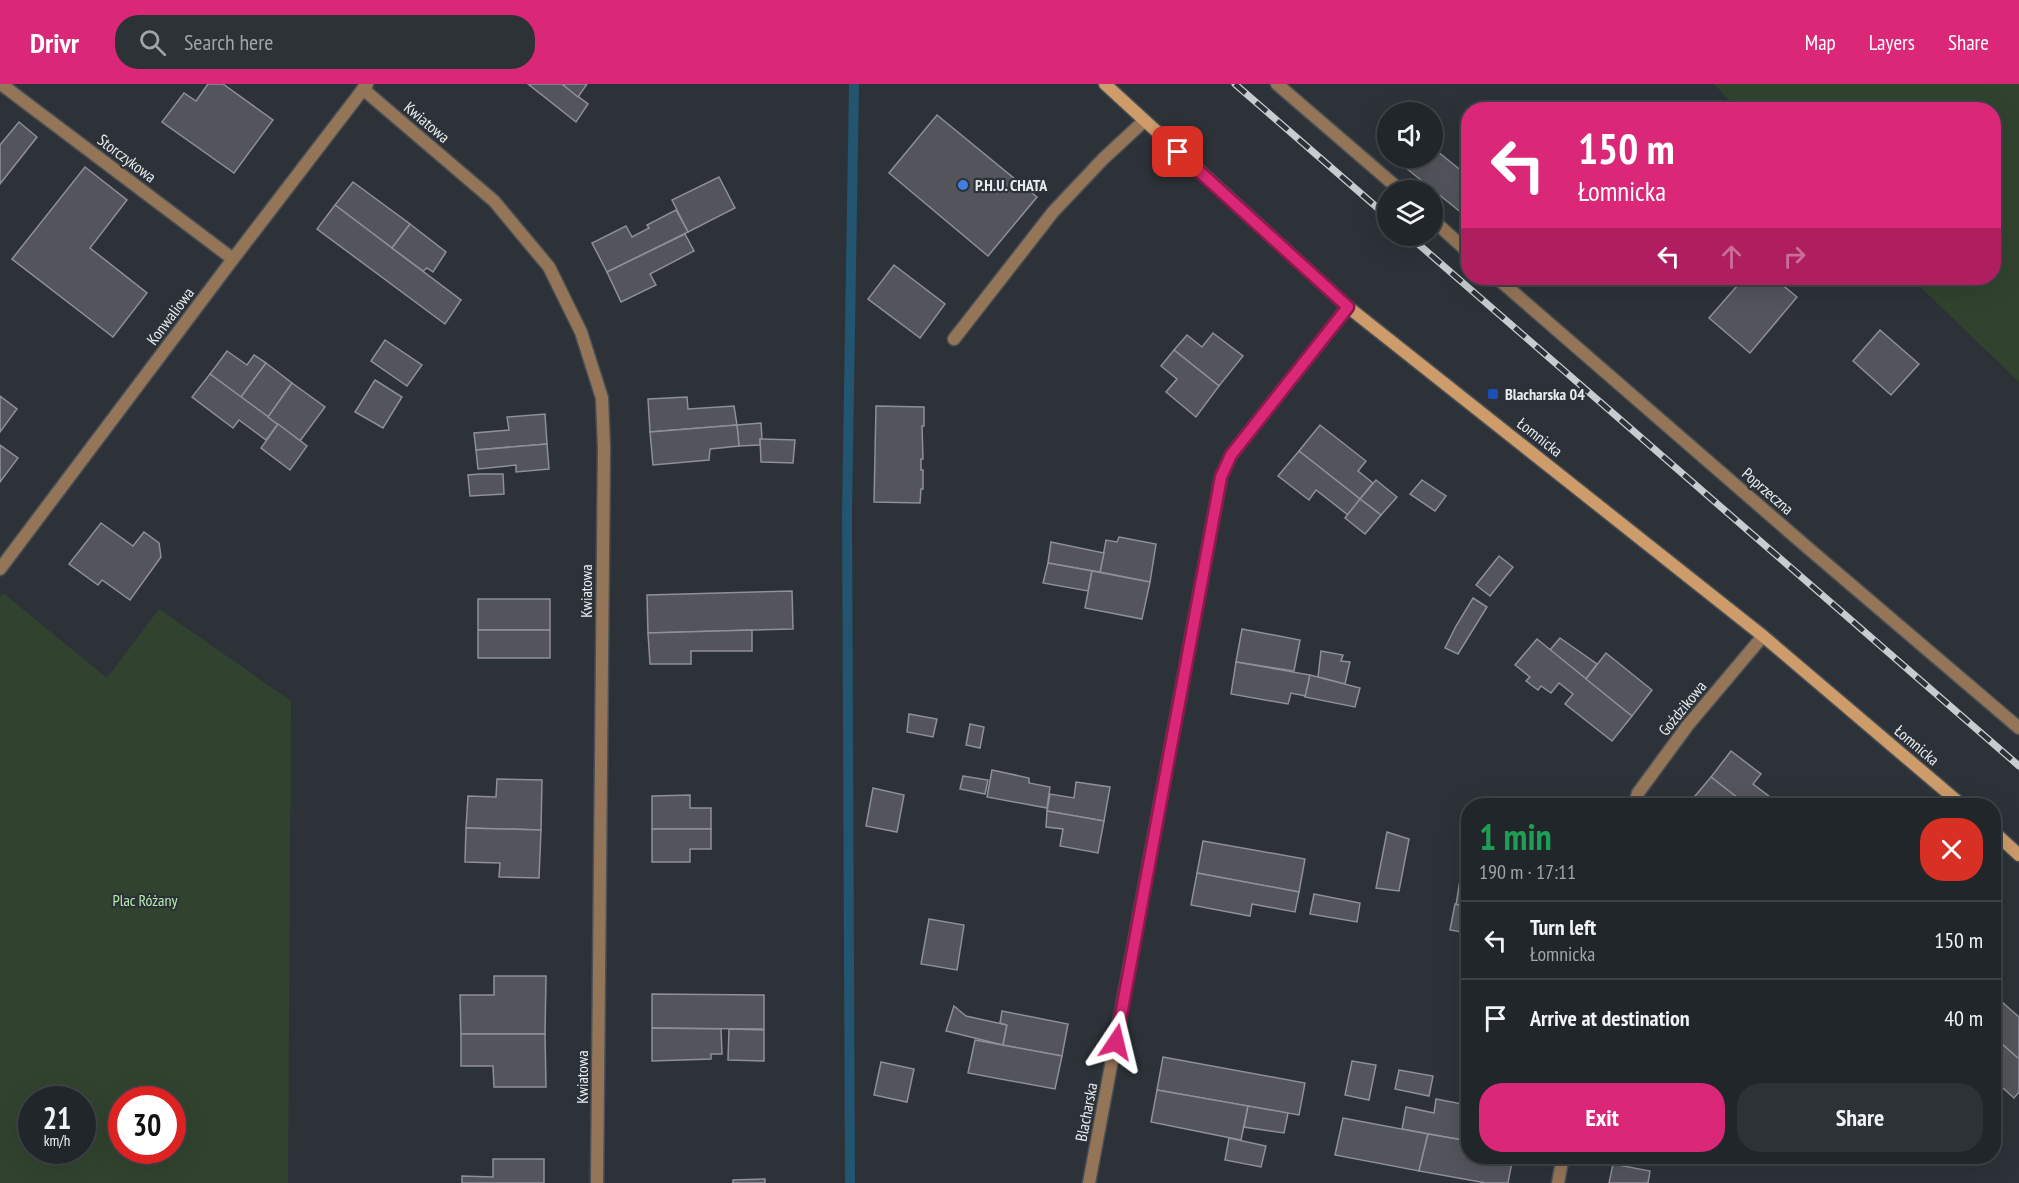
<!DOCTYPE html>
<html lang="en">
<head>
<meta charset="utf-8">
<style>
  body { margin:0; font-family:"PT Sans Narrow",sans-serif; background:#2d3236; color:#f1f3f6; height:100vh; display:flex; flex-direction:column; font-size:22px; white-space:nowrap }
  * { box-sizing:border-box; margin:0 }
  p { font-size:20px; color:#a2a5a8 }
  .icon { flex:none; width:33px; height:33px; fill:none; stroke:currentColor; stroke-width:2; stroke-linecap:round; stroke-linejoin:round }
  .map { position:relative; flex:1; overflow:hidden }
  .panel { position:absolute; left:1461px; top:714px; width:540px; height:366px; display:flex; flex-direction:column; background:#21262a; border-radius:24px; box-shadow:0 6px 24px #0002,0 0 0 2px #3e4347 }
  .panel>* { flex:none }
  .hud { position:absolute; left:1461px; top:18px; width:540px; height:183px; border-radius:24px; box-shadow:0 6px 24px #0002,0 0 0 2px #3e4347; background:#db2777; color:#fff; overflow:hidden }
  .buttons { position:absolute; left:1377px; top:18px; display:grid; gap:12px }
  .buttons a { display:grid; place-items:center; width:66px; height:66px; border-radius:50%; background:#21262a; box-shadow:0 6px 24px #0002,0 0 0 2px #3e4347; font-size:30px }
  .speed { position:absolute; left:18px; top:1002px; display:flex; gap:12px; font-size:30px; font-weight:700; text-align:center }
  .speed>* { display:grid; place-content:center; width:78px; height:78px; border-radius:50%; background:#21262a; box-shadow:0 6px 24px #0002,0 0 0 2px #3e4347; line-height:1 }
  .speed small { font-size:15px; font-weight:400 }
  .speed .limit { border:9px solid #d22; background:#fff; color:#111 }
  .pin { position:absolute; display:grid; place-items:center; width:51px; height:51px; color:#fff; margin:-26px; border-radius:12px; box-shadow:0 3px 9px #0006 }
  .me { position:absolute; width:66px; margin:-33px; rotate:10deg; stroke-linejoin:round; filter:drop-shadow(0 0 4px #0008) }
  .turn { display:flex; align-items:center; gap:21px; height:126px; padding:0 18px; font-size:27px }
  .turn .icon { width:78px; height:78px; stroke-width:2.5 }
  .turn b { display:block; font-size:42px; line-height:51px }
  .lanes { display:flex; align-items:center; height:57px; padding:0 18px; background:#0003; justify-content:center; gap:30px; direction:ltr }
  .lanes .off { opacity:.35 }
  .round { display:grid; place-items:center; flex:none; width:63px; height:63px; border-radius:24px; background:#2d3236 }
  .headline { display:flex; align-items:center; justify-content:space-between; height:102px; padding:0 18px }
  h1 { font-size:36px; font-weight:800; line-height:45px; color:#1e9e55 }
  .cta { display:flex; gap:12px; margin-top:auto; padding:12px 18px }
  .cta a { flex:1; height:69px; border-radius:24px; background:#db2777; color:#fff; font-size:24px; font-weight:800; line-height:69px; text-align:center }
  .cta a+a { background:#2d3236; color:#f1f3f6 }
  ul { padding:0; list-style:none }
  li { display:flex; align-items:center; gap:18px; height:78px; padding:0 18px; border-top:2px solid #3e4347 }
  li div { flex:1 }
  li b { display:block; font-size:22px }
  li em { font-style:normal }
  header { display:flex; align-items:center; gap:36px; box-sizing:border-box; height:84px; padding:0 30px; background:#db2777; color:#fff }
  header strong { font-size:28px }
  nav { display:flex; gap:33px; margin-inline-start:auto; font-size:21px }
  .search { width:420px; height:54px; background:#2d3236; display:flex; align-items:center; gap:15px; box-sizing:border-box; padding:0 21px; border-radius:24px; color:#a2a5a8; font-size:22px }
  .map>svg:first-child { display:block }
  .green { fill:#31432e; fill-rule:evenodd }
  .lines { fill:none; stroke-linecap:round; stroke-linejoin:round }
  .stream { stroke:#235470; stroke-width:10 }
  .building { fill:#53545c; stroke:#8e8f98; stroke-width:1.5 }
  .lane-casing { stroke:#4a5056; stroke-width:15 }
  .street-casing { stroke:#4a5056; stroke-width:15 }
  .secondary-casing { stroke:#4a5056; stroke-width:15 }
  .lane { stroke:#957557; stroke-width:12 }
  .street { stroke:#957557; stroke-width:12 }
  .secondary { stroke:#ce9b6a; stroke-width:12 }
  .rail-casing { stroke:#c8ccd0; stroke-width:7 }
  .rail { stroke:#2c3238; stroke-width:4.5; stroke-dasharray:14; stroke-linecap:butt }
  .route-casing { stroke:#8e194d; stroke-width:15 }
  .route { stroke:#db2777; stroke-width:10 }
  .shop-dot { fill:#3f7fe0; stroke:#2c3238; stroke-width:2 }
  .transit-dot { fill:#1a4fb4; stroke:#2c3238; stroke-width:2 }
  .labels { text-anchor:middle; stroke-width:4.5; stroke-linejoin:round; paint-order:stroke }
  .street-label { font-size:16px; fill:#e9edf1; stroke:#2c3238 }
  .poi-label { font-size:16px; font-weight:bold; fill:#e9edf1; stroke:#2c3238; text-anchor:start }
  .park-label { font-size:16px; fill:#b8edae; stroke:#2c3238 }
</style>
</head>
<body>
<header>
<strong>Drivr</strong>
<div class="search"><svg class="icon" aria-label="search" viewBox="0 0 24 24"><circle cx="10" cy="10" r="6"/><path d="M15 15l6 6"/></svg>Search here</div>
<nav><a>Map</a><a>Layers</a><a>Share</a></nav>
</header>
<div class="map">
<svg width="2019" height="1099" viewBox="0 0 2019 1099">
  <rect width="100%" height="100%" fill="#2c3238"/>
  <g class="green">
    <path d="M 1714,0 L 2019,0 L 2019,298 L 1911,194 L 1994,194 L 1994,26 L 1738,25 Z"/>
    <path d="M 3,509 L 107,594 L 159,525 L 291,617 L 288,1099 L 0,1099 L 0,513 ZM 32,1016 L 82,1016 L 82,1066 L 32,1066 ZM 122,1016 L 172,1016 L 172,1066 L 122,1066 Z"/>
  </g>
  <g class="lines">
    <path class="stream" d="M 850,1099 L 847,428 L 854,0"/>
  </g>
  <g class="building">
    <path d="M 208,0 L 223,0 L 273,36 L 234,89 L 162,38 L 184,9 L 196,17 Z"/>
    <path d="M 528,0 L 562,0 L 588,20 L 576,38 Z"/>
    <path d="M 562,0 L 587,0 L 578,13 Z"/>
    <path d="M 937,31 L 1037,113 L 988,172 L 889,89 Z"/>
    <path d="M 19,38 L 37,53 L 0,100 L 0,61 Z"/>
    <path d="M 1432,63 L 1468,92 L 1468,134 L 1396,76 L 1398,74 L 1432,74 Z"/>
    <path d="M 85,83 L 127,116 L 90,164 L 147,209 L 113,253 L 12,175 Z"/>
    <path d="M 719,93 L 735,124 L 688,148 L 672,116 Z"/>
    <path d="M 353,98 L 410,140 L 392,164 L 335,121 Z"/>
    <path d="M 335,121 L 461,216 L 445,240 L 317,145 Z"/>
    <path d="M 676,126 L 688,148 L 607,188 L 592,159 L 626,142 L 632,153 L 649,144 L 647,141 Z"/>
    <path d="M 410,140 L 446,168 L 433,188 L 427,184 L 423,187 L 392,164 Z"/>
    <path d="M 685,150 L 694,167 L 650,190 L 656,201 L 621,218 L 607,188 Z"/>
    <path d="M 894,181 L 945,220 L 920,254 L 868,215 Z"/>
    <path d="M 1544,194 L 1562,194 L 1555,202 Z"/>
    <path d="M 1744,194 L 1774,194 L 1797,213 L 1750,269 L 1709,234 Z"/>
    <path d="M 1880,246 L 1919,280 L 1891,311 L 1853,277 Z"/>
    <path d="M 1213,249 L 1243,272 L 1219,302 L 1174,266 L 1187,251 L 1202,263 Z"/>
    <path d="M 385,256 L 422,281 L 407,302 L 371,277 Z"/>
    <path d="M 1174,266 L 1219,302 L 1196,333 L 1166,308 L 1177,295 L 1161,282 Z"/>
    <path d="M 227,267 L 247,281 L 254,271 L 266,279 L 241,313 L 210,290 Z"/>
    <path d="M 266,279 L 292,299 L 268,333 L 241,313 Z"/>
    <path d="M 210,290 L 278,340 L 266,356 L 239,336 L 233,344 L 192,313 Z"/>
    <path d="M 375,296 L 402,313 L 383,344 L 355,328 Z"/>
    <path d="M 292,299 L 325,323 L 300,357 L 268,333 Z"/>
    <path d="M 0,312 L 17,325 L 0,348 Z"/>
    <path d="M 687,313 L 688,325 L 734,322 L 737,341 L 650,348 L 648,315 Z"/>
    <path d="M 876,322 L 924,323 L 924,342 L 922,342 L 923,375 L 921,375 L 921,386 L 923,386 L 923,405 L 921,405 L 920,419 L 874,418 Z"/>
    <path d="M 545,330 L 547,360 L 476,366 L 474,349 L 509,346 L 507,333 Z"/>
    <path d="M 761,339 L 762,355 L 760,355 L 760,361 L 739,362 L 737,341 Z"/>
    <path d="M 278,340 L 307,362 L 290,386 L 261,364 Z"/>
    <path d="M 737,341 L 739,362 L 710,365 L 709,376 L 653,381 L 650,348 Z"/>
    <path d="M 1320,341 L 1366,377 L 1358,387 L 1373,399 L 1360,415 L 1299,367 Z"/>
    <path d="M 760,355 L 795,356 L 793,379 L 761,378 Z"/>
    <path d="M 547,360 L 549,385 L 516,388 L 516,381 L 478,385 L 476,366 Z"/>
    <path d="M 0,361 L 18,374 L 0,398 Z"/>
    <path d="M 1299,367 L 1360,415 L 1348,431 L 1316,406 L 1309,416 L 1278,392 Z"/>
    <path d="M 480,390 L 503,390 L 504,410 L 470,412 L 468,391 Z"/>
    <path d="M 1376,396 L 1397,413 L 1381,431 L 1360,415 Z"/>
    <path d="M 1422,396 L 1446,412 L 1435,427 L 1410,410 Z"/>
    <path d="M 1360,415 L 1381,431 L 1365,450 L 1345,434 Z"/>
    <path d="M 101,439 L 133,462 L 144,448 L 159,459 L 161,473 L 130,516 L 102,496 L 98,501 L 69,480 Z"/>
    <path d="M 1119,453 L 1156,460 L 1150,498 L 1100,488 L 1106,456 L 1117,458 Z"/>
    <path d="M 1051,458 L 1104,469 L 1100,488 L 1048,479 Z"/>
    <path d="M 1499,472 L 1513,483 L 1490,512 L 1476,501 Z"/>
    <path d="M 1048,479 L 1092,487 L 1088,507 L 1043,499 Z"/>
    <path d="M 1092,487 L 1150,498 L 1142,535 L 1085,524 Z"/>
    <path d="M 792,507 L 793,545 L 648,549 L 647,511 Z"/>
    <path d="M 1473,514 L 1487,523 L 1458,570 L 1445,564 L 1456,542 Z"/>
    <rect x="478" y="515" width="72" height="31"/>
    <path d="M 1242,545 L 1300,556 L 1294,587 L 1236,578 Z"/>
    <rect x="478" y="546" width="72" height="28"/>
    <path d="M 752,546 L 752,567 L 691,567 L 691,580 L 650,580 L 648,549 Z"/>
    <path d="M 1560,554 L 1597,580 L 1586,595 L 1550,566 Z"/>
    <path d="M 1537,555 L 1632,632 L 1612,657 L 1565,620 L 1573,610 L 1559,599 L 1551,609 L 1541,602 L 1538,606 L 1526,597 L 1530,593 L 1515,581 Z"/>
    <path d="M 1321,567 L 1343,571 L 1341,577 L 1350,578 L 1345,600 L 1318,593 Z"/>
    <path d="M 1606,569 L 1652,606 L 1632,632 L 1586,595 Z"/>
    <path d="M 1236,578 L 1310,591 L 1306,612 L 1291,609 L 1288,620 L 1231,610 Z"/>
    <path d="M 1310,591 L 1360,604 L 1355,623 L 1305,613 Z"/>
    <path d="M 909,630 L 937,635 L 933,653 L 907,648 Z"/>
    <path d="M 970,640 L 984,643 L 980,664 L 966,661 Z"/>
    <path d="M 1731,667 L 1761,690 L 1753,700 L 1770,713 L 1763,722 L 1748,722 L 1711,693 Z"/>
    <path d="M 992,686 L 1029,694 L 1029,699 L 1050,703 L 1047,724 L 987,713 Z"/>
    <path d="M 963,692 L 988,696 L 985,710 L 960,705 Z"/>
    <path d="M 1711,693 L 1748,722 L 1695,722 L 1690,718 Z"/>
    <path d="M 497,695 L 542,696 L 541,746 L 466,744 L 468,712 L 496,713 Z"/>
    <path d="M 1076,698 L 1110,703 L 1104,737 L 1047,727 L 1050,710 L 1074,714 Z"/>
    <path d="M 873,704 L 904,711 L 897,748 L 866,742 Z"/>
    <path d="M 690,711 L 690,724 L 711,724 L 711,745 L 652,745 L 652,712 Z"/>
    <path d="M 1047,727 L 1104,737 L 1098,769 L 1060,762 L 1063,745 L 1046,743 Z"/>
    <path d="M 466,744 L 541,746 L 539,794 L 499,793 L 500,779 L 465,778 Z"/>
    <path d="M 652,745 L 711,745 L 711,765 L 690,765 L 690,778 L 652,778 Z"/>
    <path d="M 1387,748 L 1409,755 L 1399,807 L 1376,804 Z"/>
    <path d="M 1203,757 L 1305,775 L 1299,808 L 1197,789 Z"/>
    <path d="M 1197,789 L 1299,808 L 1295,828 L 1252,820 L 1250,832 L 1191,821 Z"/>
    <path d="M 1460,796 L 1468,797 L 1468,823 L 1456,821 Z"/>
    <path d="M 1314,810 L 1360,819 L 1357,838 L 1310,830 Z"/>
    <path d="M 1455,820 L 1468,823 L 1468,849 L 1450,846 Z"/>
    <path d="M 929,835 L 964,841 L 957,886 L 921,880 Z"/>
    <path d="M 494,892 L 546,892 L 545,950 L 461,950 L 460,911 L 494,911 Z"/>
    <path d="M 652,910 L 764,911 L 764,945 L 652,944 Z"/>
    <path d="M 1994,911 L 2019,933 L 2019,975 L 1994,953 Z"/>
    <path d="M 954,922 L 966,932 L 1007,941 L 1003,961 L 946,947 Z"/>
    <path d="M 1002,927 L 1068,940 L 1062,972 L 1003,961 L 1007,941 L 1000,939 Z"/>
    <path d="M 652,944 L 721,945 L 722,970 L 711,970 L 711,975 L 652,977 Z"/>
    <path d="M 729,945 L 764,946 L 764,977 L 728,976 Z"/>
    <path d="M 461,950 L 545,950 L 546,1003 L 494,1003 L 493,982 L 461,982 Z"/>
    <path d="M 1994,953 L 2019,975 L 2019,1008 L 2014,1014 L 1994,996 Z"/>
    <path d="M 975,956 L 1062,972 L 1055,1005 L 968,989 Z"/>
    <path d="M 1163,973 L 1305,999 L 1299,1031 L 1157,1006 Z"/>
    <path d="M 1352,977 L 1376,981 L 1369,1016 L 1345,1011 Z"/>
    <path d="M 881,978 L 914,985 L 907,1018 L 874,1011 Z"/>
    <path d="M 1399,986 L 1433,992 L 1429,1012 L 1395,1005 Z"/>
    <path d="M 1157,1006 L 1248,1022 L 1241,1056 L 1151,1038 Z"/>
    <path d="M 1436,1015 L 1468,1021 L 1468,1057 L 1402,1045 L 1406,1023 L 1434,1029 Z"/>
    <path d="M 1248,1022 L 1288,1029 L 1284,1049 L 1244,1043 Z"/>
    <path d="M 1343,1034 L 1428,1050 L 1419,1087 L 1335,1071 Z"/>
    <path d="M 1428,1050 L 1468,1057 L 1468,1072 L 1513,1072 L 1508,1099 L 1486,1099 L 1419,1087 Z"/>
    <path d="M 1229,1054 L 1266,1062 L 1261,1083 L 1225,1076 Z"/>
    <path d="M 493,1075 L 544,1075 L 544,1099 L 462,1099 L 462,1092 L 493,1093 Z"/>
    <path d="M 1613,1080 L 1650,1087 L 1648,1099 L 1609,1099 Z"/>
    <path d="M 765,1095 L 765,1099 L 733,1099 L 733,1096 Z"/>
  </g>
  <g class="lines">
    <defs>
      <g id="lane">
        <path d="M 1277,0 L 1400,106"/>
        <path d="M 1432,135 L 1468,168"/>
        <path d="M 1497,194 L 1808,464 L 2019,644"/>
        <path d="M 954,255 L 1053,128 L 1103,75 L 1144,37"/>
      </g>
      <g id="street">
        <path d="M 1,0 L 233,175"/>
        <path d="M 363,5 L 494,117 L 549,183 L 581,248 L 602,314 L 604,364 L 597,1099"/>
        <path d="M 0,485 L 233,175 L 367,0"/>
        <path d="M 1634,722 L 1638,709 L 1688,641 L 1763,552"/>
        <path d="M 1089,1099 L 1221,393 L 1231,371 L 1348,223"/>
        <path d="M 1558,1099 L 1563,1072"/>
      </g>
      <g id="secondary">
        <path d="M 1105,0 L 1348,223 L 1763,552 L 1963,722"/>
        <path d="M 1994,748 L 2019,771"/>
      </g>
    </defs>
    <use href="#lane" class="lane-casing"/>
    <use href="#street" class="street-casing"/>
    <use href="#secondary" class="secondary-casing"/>
    <use href="#lane" class="lane"/>
    <use href="#street" class="street"/>
    <use href="#secondary" class="secondary"/>
    <defs>
      <g id="rail">
        <path d="M 1235,0 L 1388,133"/>
        <path d="M 1409,152 L 2019,682"/>
      </g>
    </defs>
    <use href="#rail" class="rail-casing"/>
    <use href="#rail" class="rail"/>
  </g>
  <g class="lines">
    <defs>
      <path id="route" d="M 1116,958 L 1221,393 L 1231,371 L 1348,223 L 1178,68"/>
    </defs>
    <use href="#route" class="route-casing"/>
    <use href="#route" class="route"/>
  </g>
  <circle class="shop-dot" cx="963" cy="101" r="6"/>
  <rect class="transit-dot" x="1487" y="304" width="12" height="12" rx="3"/>
  <g class="labels">
    <g class="street-label">
      <text transform="translate(427 38) rotate(40)" y="6">Kwiatowa</text>
      <text transform="translate(127 74) rotate(37)" y="6">Storczykowa</text>
      <text transform="translate(170 232) rotate(-53)" y="6">Konwaliowa</text>
      <text transform="translate(1540 353) rotate(38)" y="6">Łomnicka</text>
      <text transform="translate(1768 407) rotate(41)" y="6">Poprzeczna</text>
      <text transform="translate(586 507) rotate(-90)" y="6">Kwiatowa</text>
      <text transform="translate(1682 624) rotate(-51)" y="6">Goździkowa</text>
      <text transform="translate(1917 661) rotate(40)" y="6">Łomnicka</text>
      <text transform="translate(582 993) rotate(-90)" y="6">Kwiatowa</text>
      <text transform="translate(1086 1028) rotate(-79)" y="6">Blacharska</text>
    </g>
    <g class="poi-label">
      <text x="975" y="107">P.H.U. CHATA</text>
      <text x="1505" y="316">Blacharska 04</text>
    </g>
    <g class="park-label">
      <text x="145" y="822">Plac Różany</text>
    </g>
  </g>
</svg>
<div class="buttons">
<a><svg class="icon" aria-label="sound" viewBox="0 0 24 24"><path d="M4 9h4l5-4v14l-5-4H4zM17 9q2 3 0 6"/></svg></a>
<a><svg class="icon" aria-label="layers" viewBox="0 0 24 24"><path d="M12 4l9 5-9 5-9-5zM3 14l9 5 9-5"/></svg></a>
</div>
<div class="speed"><div>21<small>km/h</small></div><div class="limit">30</div></div>
<div class="pin" style="left:1178px;top:68px;background:#d93025"><svg class="icon" aria-label="arrive" viewBox="0 0 24 24"><path d="M6 21V4h12l-3 4 3 4H6"/></svg></div>
<svg class="me" style="left:1116px;top:958px" viewBox="-20 -20 40 40"><path d="M0-17L14 15 0 8-14 15z" fill="#db2777" stroke="#fff" stroke-width="4"/></svg>
<div class="hud">
<div class="turn"><svg class="icon" aria-label="left" viewBox="0 0 24 24"><path d="M17 20v-9H6M10 6l-5 5 5 5"/></svg><div><b>150 m</b>Łomnicka</div></div>
<div class="lanes"><svg class="icon" aria-label="left" viewBox="0 0 24 24"><path d="M17 20v-9H6M10 6l-5 5 5 5"/></svg><svg class="icon off" aria-label="ahead" viewBox="0 0 24 24"><path d="M12 20V5M6 11l6-6 6 6"/></svg><svg class="icon off" aria-label="right" viewBox="0 0 24 24"><path d="M7 20v-9h11M14 6l5 5-5 5"/></svg></div>
</div>
<section class="panel">
<div class="headline"><div><h1>1 min</h1><p>190 m · 17:11</p></div><a class="round" style="background:#d93025;color:#fff"><svg class="icon" aria-label="close" viewBox="0 0 24 24"><path d="M6 6l12 12M18 6L6 18"/></svg></a></div>
<ul>
<li><svg class="icon" aria-label="left" viewBox="0 0 24 24"><path d="M17 20v-9H6M10 6l-5 5 5 5"/></svg><div><b>Turn left</b><p>Łomnicka</p></div><em>150 m</em></li>
<li><svg class="icon" aria-label="arrive" viewBox="0 0 24 24"><path d="M6 21V4h12l-3 4 3 4H6"/></svg><div><b>Arrive at destination</b></div><em>40 m</em></li>
</ul>
<div class="cta"><a>Exit</a><a>Share</a></div>
</section>
</div>
</body>
</html>
